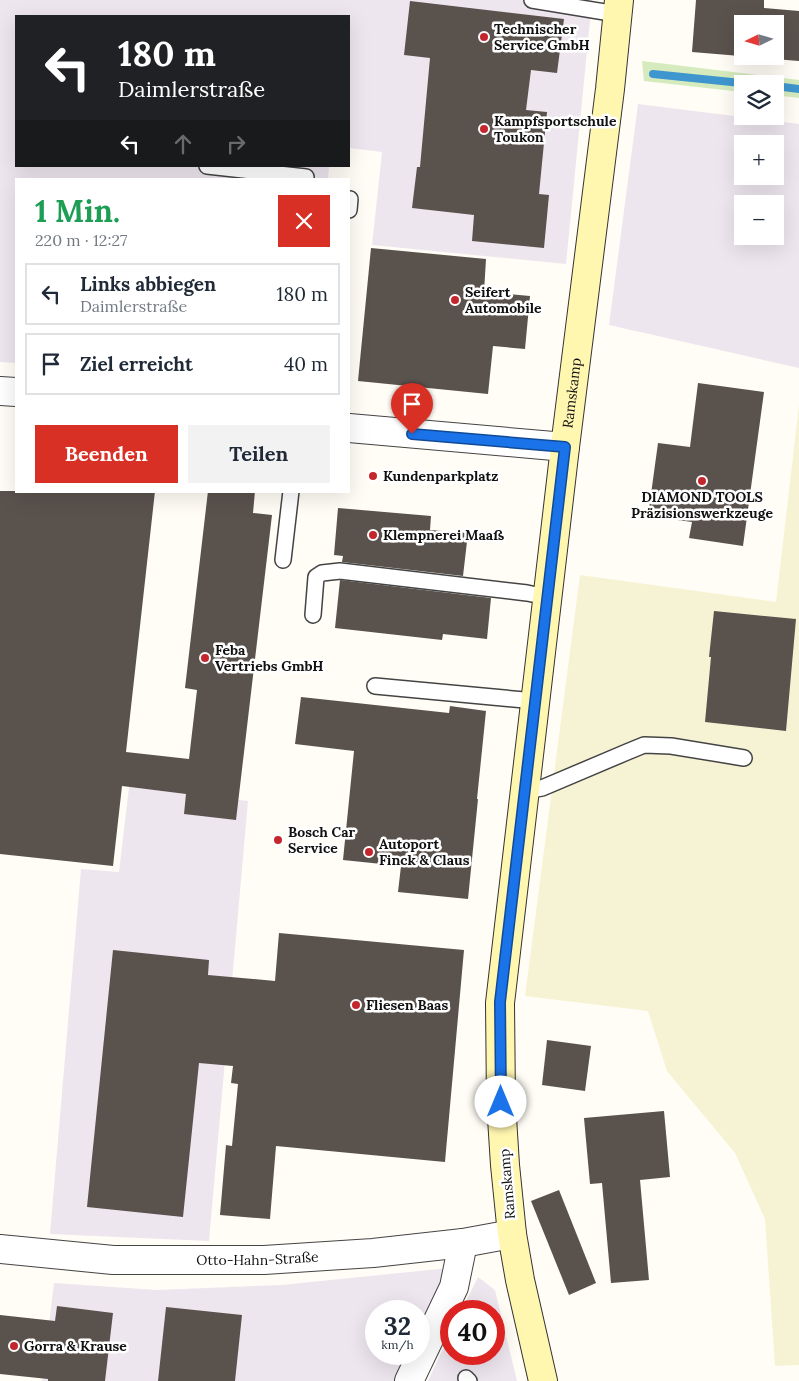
<!DOCTYPE html>
<html lang="de">
<head>
<meta charset="utf-8">
<style>
  body { margin:0; font-family:Lora,serif; background:#f2f2f3; color:#1f2937; height:100vh; display:flex; flex-direction:column; font-size:19px; white-space:nowrap }
  * { box-sizing:border-box; margin:0 }
  p { font-size:16px; color:#747a83 }
  .icon { flex:none; width:28px; height:28px; fill:none; stroke:currentColor; stroke-width:2; stroke-linecap:round; stroke-linejoin:round }
  .map { position:relative; flex:1; overflow:hidden }
  .drawer { position:absolute; left:15px; top:178px; width:335px; height:315px; display:flex; flex-direction:column; background:#fff; border-radius:0px; box-shadow:0 5px 20px #0002 }
  .drawer>* { flex:none }
  .top-card { position:absolute; left:15px; top:15px; width:335px; height:152px; border-radius:0px; box-shadow:0 5px 20px #0002; background:#202124; color:#fff; overflow:hidden }
  .needle { width:32px; rotate:265deg }
  .fabs { position:absolute; left:734px; top:15px; display:grid; gap:10px }
  .fabs a { display:grid; place-items:center; width:50px; height:50px; border-radius:0px; background:#fff; box-shadow:0 5px 20px #0002; font-size:25px }
  .speed { position:absolute; left:365px; top:1300px; display:flex; gap:10px; font-size:25px; font-weight:700; text-align:center }
  .speed>* { display:grid; place-content:center; width:65px; height:65px; border-radius:50%; background:#fff; box-shadow:0 5px 20px #0002; line-height:1 }
  .speed small { font-size:12px; font-weight:400 }
  .speed .limit { border:8px solid #d22; background:#fff; color:#111 }
  .pin { position:absolute; display:grid; place-items:center; width:42px; height:42px; color:#fff; margin:-51px -21px; border-radius:50% 50% 50% 0; rotate:-45deg; box-shadow:0 0 5px #0007 }
  .pin .icon { rotate:45deg }
  .me { position:absolute; width:55px; margin:-28px; rotate:0deg; stroke-linejoin:round; filter:drop-shadow(0 0 4px #0008) }
  .turn { display:flex; align-items:center; gap:18px; height:105px; padding:0 20px; font-size:22px }
  .turn .icon { width:65px; height:65px; stroke-width:2.5 }
  .turn b { display:block; font-size:35px; line-height:42px }
  .lanes { display:flex; align-items:center; height:48px; padding:0 20px; background:#0003; justify-content:center; gap:25px; direction:ltr }
  .lanes .off { opacity:.35 }
  .round { display:grid; place-items:center; flex:none; width:52px; height:52px; border-radius:0px; background:#f2f2f3 }
  .overview { display:flex; align-items:center; justify-content:space-between; height:85px; padding:0 20px }
  h1 { font-size:30px; font-weight:700; line-height:38px; color:#1e9e55 }
  .action { display:flex; gap:10px; margin-top:auto; padding:10px 20px }
  .action a { flex:1; height:58px; border-radius:0px; background:#d93025; color:#fff; font-size:20px; font-weight:700; line-height:58px; text-align:center }
  .action a+a { background:#f2f2f3; color:#1f2937 }
  ul { padding:0; list-style:none }
  li { display:flex; align-items:center; gap:15px; height:62px; margin:0 10px 8px; padding:0 10px; border:2px solid #e0e1e3; border-radius:0px }
  li div { flex:1 }
  li b { display:block; font-size:19px }
  li em { font-style:normal }
  .map>svg:first-child { display:block }
  .industrial { fill:#eee6ef; fill-rule:evenodd }
  .farmland { fill:#f6f3d4 }
  .green { fill:#d5ebbd }
  .lines { fill:none; stroke-linecap:round; stroke-linejoin:round }
  .stream { stroke:#3f96cf; stroke-width:8 }
  .building { fill:#5a524d; fill-rule:evenodd }
  .lane-casing { stroke:#444; stroke-width:18 }
  .street-casing { stroke:#444; stroke-width:30 }
  .secondary-casing { stroke:#333; stroke-width:30 }
  .lane { stroke:#fff; stroke-width:15 }
  .street { stroke:#fff; stroke-width:28 }
  .secondary { stroke:#fff6b0; stroke-width:28 }
  .route-casing { stroke:#114b97; stroke-width:12 }
  .route { stroke:#1a73e8; stroke-width:9 }
  .poi-dot { fill:#c4262e; stroke:#fff; stroke-width:2 }
  .labels { text-anchor:middle; stroke-width:5; stroke-linejoin:round; paint-order:stroke }
  .poi-label { font-size:14px; font-weight:bold; fill:#111; stroke:#fff; text-anchor:start }
  .street-label { font-size:14px; fill:#111; stroke:#fff }
</style>
</head>
<body>
<div class="map">
<svg width="799" height="1381" viewBox="0 0 799 1381">
  <rect width="100%" height="100%" fill="#fffdf5"/>
  <g class="industrial">
    <path d="M 0,0 L 592,0 L 566,264 L 372,245 L 382,152 L 349,148 L 349,16 L 16,16 L 16,166 L 329,166 L 328,179 L 16,179 L 16,363 L 0,362 Z"/>
    <path d="M 638,104 L 799,124 L 799,368 L 609,325 ZM 742,144 L 775,144 L 775,176 L 742,176 ZM 742,204 L 775,204 L 775,236 L 742,236 Z"/>
    <path d="M 129,787 L 248,801 L 209,1241 L 50,1234 L 81,869 L 119,872 Z"/>
    <path d="M 449,1268 L 419,1337 L 419,1311 L 376,1311 L 376,1354 L 411,1354 L 399,1381 L 42,1381 L 54,1283 L 157,1290 L 281,1285 Z"/>
    <path d="M 478,1277 L 495,1290 L 517,1381 L 428,1381 L 451,1332 L 451,1354 L 494,1354 L 494,1311 L 461,1311 Z"/>
  </g>
  <path class="farmland" d="M 799,405 L 799,1365 L 775,1366 L 765,1219 L 735,1153 L 667,1071 L 648,1011 L 525,996 L 580,575 L 776,602 Z"/>
  <path class="green" d="M 642,61 L 799,80 L 799,98 L 775,95 L 775,84 L 742,84 L 742,92 L 644,81 Z"/>
  <g class="lines">
    <g class="stream">
      <path d="M 653,74 L 751,84"/>
      <path d="M 775,86 L 799,89"/>
    </g>
  </g>
  <g class="building">
    <path d="M 696,0 L 764,0 L 764,8 L 799,11 L 799,61 L 692,52 ZM 742,24 L 775,24 L 775,56 L 742,56 Z"/>
    <path d="M 410,1 L 564,19 L 557,73 L 531,70 L 526,110 L 547,112 L 539,194 L 549,195 L 544,248 L 472,241 L 474,215 L 412,208 L 417,167 L 420,167 L 430,58 L 404,55 Z"/>
    <path d="M 371,248 L 486,259 L 484,292 L 530,296 L 525,349 L 493,346 L 488,394 L 358,381 Z"/>
    <path d="M 698,383 L 764,392 L 743,546 L 689,538 L 692,522 L 648,516 L 658,443 L 690,447 Z"/>
    <path d="M 0,491 L 155,491 L 126,752 L 189,759 L 197,690 L 185,688 L 208,491 L 255,491 L 253,513 L 272,515 L 236,820 L 184,814 L 186,794 L 122,786 L 113,866 L 0,854 Z"/>
    <path d="M 338,508 L 431,516 L 430,530 L 468,533 L 463,576 L 342,562 L 343,556 L 334,555 Z"/>
    <path d="M 340,580 L 491,598 L 487,639 L 443,634 L 442,640 L 335,628 Z"/>
    <path d="M 714,611 L 796,619 L 786,731 L 705,722 L 711,657 L 709,657 Z"/>
    <path d="M 301,697 L 449,713 L 450,706 L 486,711 L 477,799 L 478,799 L 468,899 L 398,892 L 401,866 L 343,860 L 354,751 L 295,744 Z"/>
    <path d="M 279,933 L 464,950 L 445,1162 L 276,1146 L 270,1219 L 220,1215 L 226,1145 L 232,1146 L 238,1084 L 231,1083 L 233,1066 L 199,1063 L 183,1217 L 87,1207 L 113,950 L 209,960 L 208,975 L 275,981 Z"/>
    <path d="M 547,1040 L 591,1046 L 585,1091 L 542,1085 Z"/>
    <path d="M 664,1111 L 670,1177 L 640,1180 L 649,1280 L 611,1283 L 602,1183 L 590,1184 L 584,1118 Z"/>
    <path d="M 559,1190 L 596,1283 L 569,1295 L 531,1201 Z"/>
    <path d="M 57,1306 L 113,1313 L 105,1381 L 48,1381 L 48,1379 L 0,1374 L 0,1315 L 55,1321 Z"/>
    <path d="M 166,1307 L 242,1315 L 235,1381 L 158,1381 Z"/>
  </g>
  <g class="lines">
    <defs>
      <g id="lane">
        <path d="M 532,0 L 617,14"/>
        <path d="M 207,166 L 306,177 L 306,179"/>
        <path d="M 349,210 L 350,199"/>
        <path d="M 283,560 L 291,491"/>
        <path d="M 313,615 L 316,577 L 322,573 L 340,571 L 527,593 L 547,597"/>
        <path d="M 375,686 L 535,701"/>
        <path d="M 525,791 L 542,788 L 627,752 L 644,745 L 671,746 L 744,758"/>
        <path d="M 466,1378 L 469,1381"/>
      </g>
      <g id="street">
        <path d="M 0,391 L 16,392"/>
        <path d="M 349,428 L 565,447"/>
        <path id="s1" d="M 0,1249 L 113,1260 L 264,1260 L 373,1253 L 463,1243 L 512,1234"/>
        <path d="M 409,1381 L 454,1287 L 463,1243"/>
      </g>
      <g id="secondary">
        <path id="s2" d="M 543,1381 L 520,1280 L 512,1234 L 505,1165 L 501,1102 L 500,1003 L 565,447 L 610,89 L 619,0"/>
      </g>
    </defs>
    <use href="#lane" class="lane-casing"/>
    <use href="#street" class="street-casing"/>
    <use href="#secondary" class="secondary-casing"/>
    <use href="#lane" class="lane"/>
    <use href="#street" class="street"/>
    <use href="#secondary" class="secondary"/>
  </g>
  <g class="lines">
    <defs>
      <path id="route" d="M 412,434 L 565,447 L 500,1002 L 501,1102"/>
    </defs>
    <use href="#route" class="route-casing"/>
    <use href="#route" class="route"/>
  </g>
  <g class="poi-dot">
    <circle cx="484" cy="37" r="5"/>
    <circle cx="484" cy="129" r="5"/>
    <circle cx="455" cy="300" r="5"/>
    <circle cx="373" cy="476" r="5"/>
    <circle cx="702" cy="481" r="5"/>
    <circle cx="373" cy="535" r="5"/>
    <circle cx="205" cy="658" r="5"/>
    <circle cx="278" cy="840" r="5"/>
    <circle cx="369" cy="852" r="5"/>
    <circle cx="356" cy="1005" r="5"/>
    <circle cx="14" cy="1346" r="5"/>
  </g>
  <g class="labels">
    <g class="poi-label">
      <text x="494" y="34">Technischer<tspan x="494" dy="16">Service GmbH</tspan></text>
      <text x="494" y="126">Kampfsportschule<tspan x="494" dy="16">Toukon</tspan></text>
      <text x="465" y="297">Seifert<tspan x="465" dy="16">Automobile</tspan></text>
      <text x="383" y="481">Kundenparkplatz</text>
      <text x="702" y="502" text-anchor="middle">DIAMOND TOOLS<tspan x="702" dy="16">Präzisionswerkzeuge</tspan></text>
      <text x="383" y="540">Klempnerei Maaß</text>
      <text x="215" y="655">Feba<tspan x="215" dy="16">Vertriebs GmbH</tspan></text>
      <text x="288" y="837">Bosch Car<tspan x="288" dy="16">Service</tspan></text>
      <text x="379" y="849">Autoport<tspan x="379" dy="16">Finck &amp; Claus</tspan></text>
      <text x="366" y="1010">Fliesen Baas</text>
      <text x="24" y="1351">Gorra &amp; Krause</text>
    </g>
    <g class="street-label">
      <text dy="5" stroke="none"><textPath href="#s2" startOffset="996">Ramskamp</textPath></text>
      <text transform="translate(507 1184) rotate(-95)" y="5">Ramskamp</text>
      <text dy="5" stroke="none"><textPath href="#s1" startOffset="258">Otto-Hahn-Straße</textPath></text>
    </g>
  </g>
</svg>
<div class="fabs">
<a><svg class="needle" viewBox="-14 -14 28 28"><path d="M0-13l5 13h-10z" fill="#e53935"/><path d="M0 13l5-13h-10z" fill="#747a83"/></svg></a>
<a><svg class="icon" aria-label="layers" viewBox="0 0 24 24"><path d="M12 4l9 5-9 5-9-5zM3 14l9 5 9-5"/></svg></a>
<a>+</a>
<a>−</a>
</div>
<div class="speed"><div>32<small>km/h</small></div><div class="limit">40</div></div>
<div class="pin" style="left:412px;top:434px;background:#d93025"><svg class="icon" aria-label="arrive" viewBox="0 0 24 24"><path d="M6 21V4h12l-3 4 3 4H6"/></svg></div>
<svg class="me" style="left:501px;top:1102px" viewBox="-20 -20 40 40"><circle r="19" fill="#fff"/><path d="M0-13L10 11 0 6-10 11z" fill="#1a73e8"/></svg>
<div class="top-card">
<div class="turn"><svg class="icon" aria-label="left" viewBox="0 0 24 24"><path d="M17 20v-9H6M10 6l-5 5 5 5"/></svg><div><b>180 m</b>Daimlerstraße</div></div>
<div class="lanes"><svg class="icon" aria-label="left" viewBox="0 0 24 24"><path d="M17 20v-9H6M10 6l-5 5 5 5"/></svg><svg class="icon off" aria-label="ahead" viewBox="0 0 24 24"><path d="M12 20V5M6 11l6-6 6 6"/></svg><svg class="icon off" aria-label="right" viewBox="0 0 24 24"><path d="M7 20v-9h11M14 6l5 5-5 5"/></svg></div>
</div>
<section class="drawer">
<div class="overview"><div><h1>1 Min.</h1><p>220 m · 12:27</p></div><a class="round" style="background:#d93025;color:#fff"><svg class="icon" aria-label="close" viewBox="0 0 24 24"><path d="M6 6l12 12M18 6L6 18"/></svg></a></div>
<ul>
<li><svg class="icon" aria-label="left" viewBox="0 0 24 24"><path d="M17 20v-9H6M10 6l-5 5 5 5"/></svg><div><b>Links abbiegen</b><p>Daimlerstraße</p></div><em>180 m</em></li>
<li><svg class="icon" aria-label="arrive" viewBox="0 0 24 24"><path d="M6 21V4h12l-3 4 3 4H6"/></svg><div><b>Ziel erreicht</b></div><em>40 m</em></li>
</ul>
<div class="action"><a>Beenden</a><a>Teilen</a></div>
</section>
</div>
</body>
</html>
